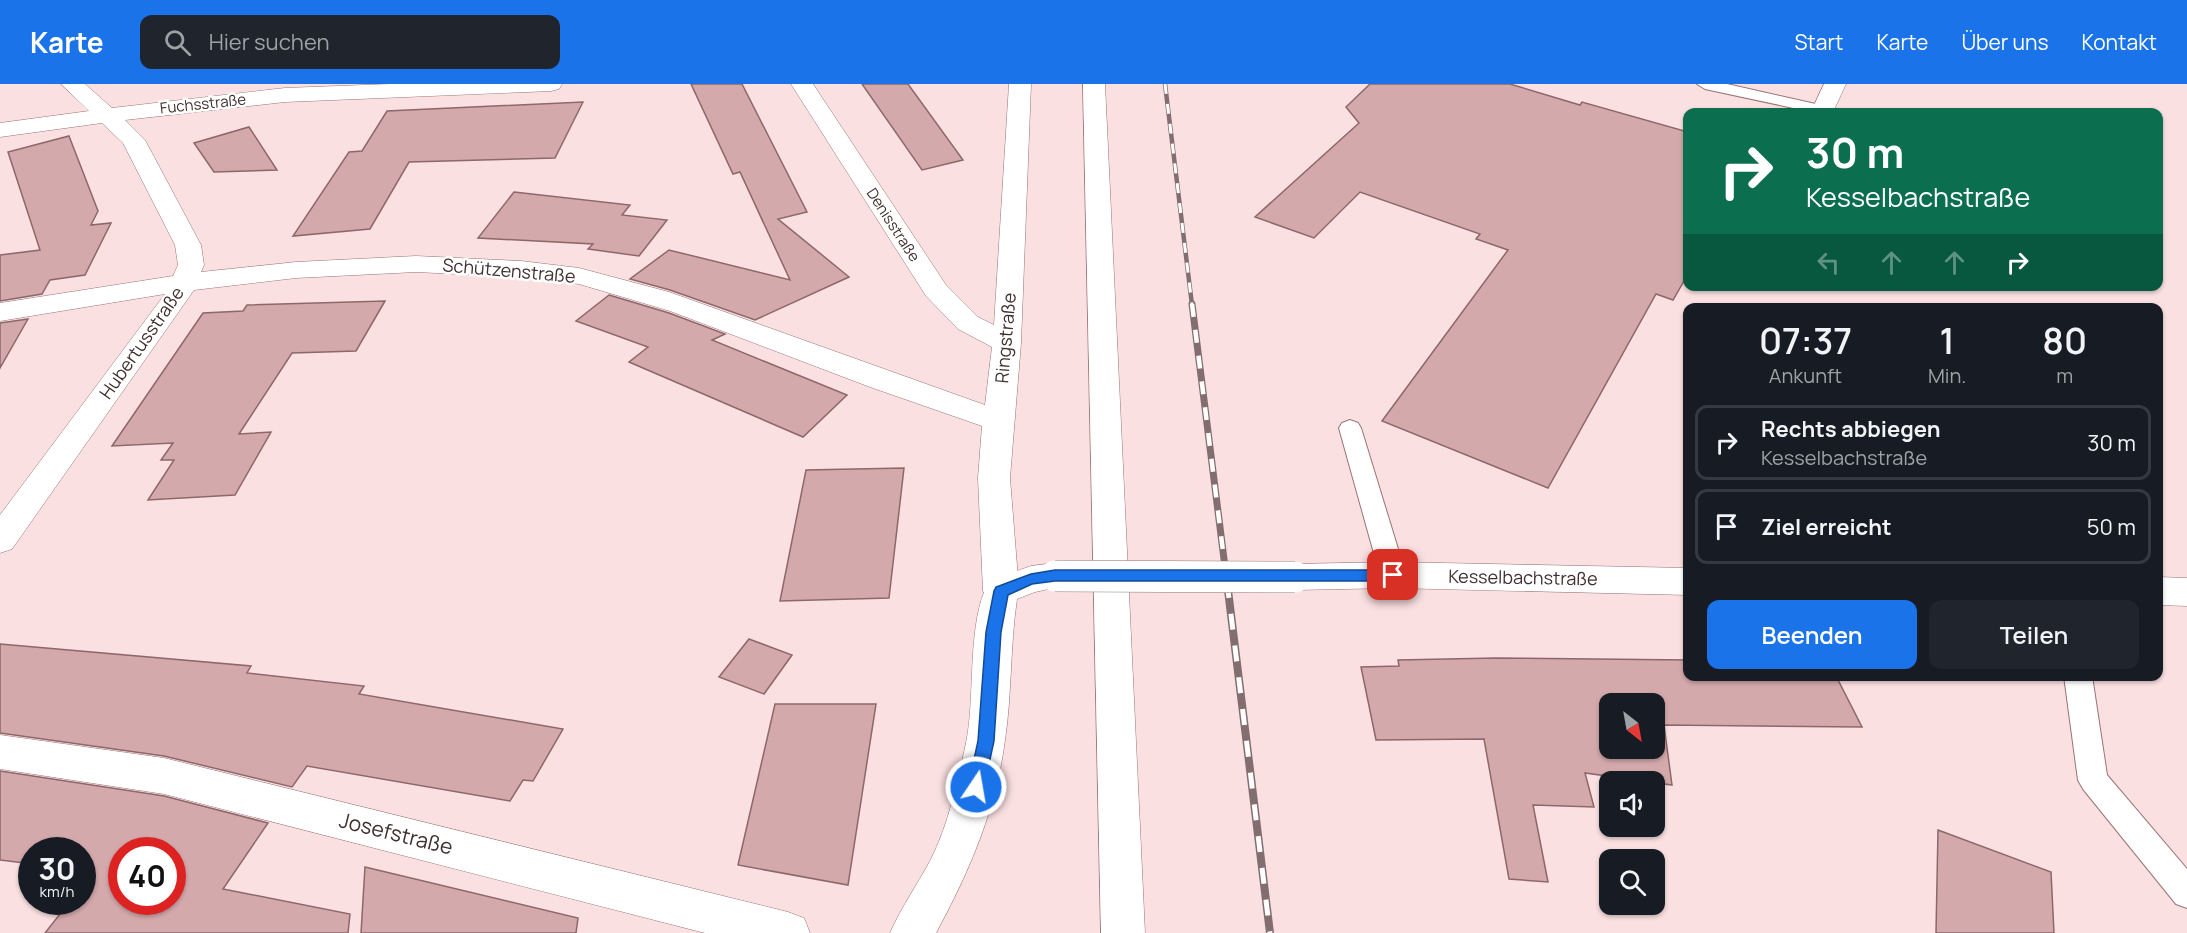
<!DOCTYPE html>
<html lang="de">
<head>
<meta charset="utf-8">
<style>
  body { margin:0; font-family:Manrope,sans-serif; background:#20242c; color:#f1f3f6; height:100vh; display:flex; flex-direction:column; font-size:22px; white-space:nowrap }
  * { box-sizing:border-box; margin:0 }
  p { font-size:20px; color:#9ea1a6 }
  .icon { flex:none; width:33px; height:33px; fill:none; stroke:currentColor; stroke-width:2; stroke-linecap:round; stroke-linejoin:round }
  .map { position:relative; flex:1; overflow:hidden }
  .side { position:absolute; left:1683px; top:219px; width:480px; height:378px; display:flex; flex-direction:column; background:#171b24; border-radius:12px; box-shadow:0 2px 4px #0004 }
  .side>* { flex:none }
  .banner { position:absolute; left:1683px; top:24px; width:480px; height:183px; border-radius:12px; box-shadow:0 2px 4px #0004; background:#0b6e4f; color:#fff; overflow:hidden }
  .needle { width:39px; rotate:149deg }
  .buttons { position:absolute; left:1599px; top:609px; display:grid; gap:12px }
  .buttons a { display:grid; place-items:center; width:66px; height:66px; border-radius:12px; background:#171b24; box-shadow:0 2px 4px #0004; font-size:30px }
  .speed { position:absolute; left:18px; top:753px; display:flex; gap:12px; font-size:30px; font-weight:700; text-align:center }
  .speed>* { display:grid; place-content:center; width:78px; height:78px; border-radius:50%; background:#171b24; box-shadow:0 2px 4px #0004; line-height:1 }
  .speed small { font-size:15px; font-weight:400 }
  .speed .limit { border:9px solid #d22; background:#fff; color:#111 }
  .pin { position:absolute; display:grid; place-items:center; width:51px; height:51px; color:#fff; margin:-26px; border-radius:12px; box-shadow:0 3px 9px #0006 }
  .me { position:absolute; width:66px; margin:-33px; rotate:12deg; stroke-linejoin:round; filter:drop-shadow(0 0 4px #0008) }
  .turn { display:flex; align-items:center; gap:21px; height:126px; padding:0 24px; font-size:27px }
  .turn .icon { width:78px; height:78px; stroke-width:2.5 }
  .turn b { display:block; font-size:42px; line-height:51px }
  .lanes { display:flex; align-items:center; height:57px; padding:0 24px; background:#0003; justify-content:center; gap:30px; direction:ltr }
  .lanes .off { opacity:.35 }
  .eta { display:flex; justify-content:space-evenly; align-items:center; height:102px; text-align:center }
  .eta b { font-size:36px; font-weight:600; line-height:42px }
  .action { display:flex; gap:12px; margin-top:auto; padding:12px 24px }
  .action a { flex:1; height:69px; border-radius:12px; background:#1a73e8; color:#fff; font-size:24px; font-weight:600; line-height:69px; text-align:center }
  .action a+a { background:#20242c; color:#f1f3f6 }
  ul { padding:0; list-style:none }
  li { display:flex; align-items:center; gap:18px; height:75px; margin:0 12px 9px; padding:0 12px; border:3px solid #363941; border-radius:12px }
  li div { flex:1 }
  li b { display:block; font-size:22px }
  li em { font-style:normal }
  header { display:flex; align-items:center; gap:36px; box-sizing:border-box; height:84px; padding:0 30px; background:#1a73e8; color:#fff }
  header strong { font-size:28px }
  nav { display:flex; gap:33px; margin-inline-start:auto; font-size:21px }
  .search { width:420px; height:54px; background:#20242c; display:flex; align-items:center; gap:15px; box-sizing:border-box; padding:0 21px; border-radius:12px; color:#9ea1a6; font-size:22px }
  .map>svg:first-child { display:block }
  .building { fill:#d4a9ac; stroke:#8d676a; stroke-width:1.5; fill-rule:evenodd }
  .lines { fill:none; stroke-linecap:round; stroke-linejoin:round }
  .service-casing { stroke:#9a7376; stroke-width:2 }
  .minor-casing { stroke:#9a7376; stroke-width:1 }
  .tertiary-casing { stroke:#9a7376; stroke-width:1 }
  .secondary-casing { stroke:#9a7376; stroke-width:1 }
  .service { fill:#fff; fill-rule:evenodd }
  .minor { fill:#fff; fill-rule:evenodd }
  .tertiary { fill:#fff; fill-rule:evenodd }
  .secondary { fill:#fff; fill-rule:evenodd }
  .rail-far2-casing { stroke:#836e6f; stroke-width:4.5 }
  .rail-far1-casing { stroke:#836e6f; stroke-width:7 }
  .rail-casing { stroke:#836e6f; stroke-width:8 }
  .rail-far2 { stroke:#fff; stroke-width:3; stroke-dasharray:10; stroke-linecap:butt }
  .rail-far1 { stroke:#fff; stroke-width:4.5; stroke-dasharray:13; stroke-linecap:butt }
  .rail { stroke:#fff; stroke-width:5; stroke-dasharray:16; stroke-linecap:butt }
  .tertiary-bridge-casing { stroke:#9a7376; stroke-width:32; stroke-linecap:butt }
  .tertiary-bridge { stroke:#fff; stroke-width:31 }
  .route { fill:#1a73e8; stroke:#114b97; stroke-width:1.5 }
  .labels { text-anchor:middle; stroke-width:5; stroke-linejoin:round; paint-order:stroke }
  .far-street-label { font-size:15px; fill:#413031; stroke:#fff }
  .street-label { font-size:18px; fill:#413031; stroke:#fff }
  .near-street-label { font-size:21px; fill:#413031; stroke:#fff }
</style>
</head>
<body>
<header>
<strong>Karte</strong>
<div class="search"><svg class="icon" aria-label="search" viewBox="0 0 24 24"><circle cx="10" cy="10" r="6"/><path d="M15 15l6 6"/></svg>Hier suchen</div>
<nav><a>Start</a><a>Karte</a><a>Über uns</a><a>Kontakt</a></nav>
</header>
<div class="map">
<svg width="2187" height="849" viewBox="0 0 2187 849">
  <rect width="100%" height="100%" fill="#fbe0e1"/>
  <g class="building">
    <path d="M 691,0 L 742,0 L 807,128 L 778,135 L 849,193 L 755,236 L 670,206 L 630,195 L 669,166 L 790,196 L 740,88 L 733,90 Z"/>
    <path d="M 862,0 L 908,0 L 963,76 L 922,86 Z"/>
    <path d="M 1370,0 L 1510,0 L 1580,21 L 1582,18 L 1688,48 L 1688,190 L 1673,216 L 1656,210 L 1548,404 L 1382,337 L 1508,166 L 1476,155 L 1480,150 L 1360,108 L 1314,154 L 1255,133 L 1359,39 L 1346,23 Z"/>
    <path d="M 583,18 L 555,74 L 409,78 L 370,145 L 293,152 L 349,68 L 362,67 L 387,27 Z"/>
    <path d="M 249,43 L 277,86 L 214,88 L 194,59 Z"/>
    <path d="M 69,52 L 98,127 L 91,141 L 111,139 L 85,191 L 50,196 L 42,210 L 0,217 L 0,171 L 40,166 L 8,68 Z"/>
    <path d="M 514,108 L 630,121 L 622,131 L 667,136 L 639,172 L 588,165 L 593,160 L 478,154 Z"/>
    <path d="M 609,211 L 669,229 L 725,250 L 712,256 L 847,311 L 803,353 L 629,278 L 648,263 L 576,237 Z"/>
    <path d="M 385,217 L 356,267 L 292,269 L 239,350 L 271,348 L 235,411 L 148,416 L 174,376 L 161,376 L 173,359 L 112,362 L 203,229 L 243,227 L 247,221 Z"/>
    <path d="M 28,235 L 0,284 L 0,239 Z"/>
    <path d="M 904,384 L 889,514 L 780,517 L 806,386 Z"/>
    <path d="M 749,555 L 792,571 L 764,610 L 719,593 Z"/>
    <path d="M 0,560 L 251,582 L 247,589 L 364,602 L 359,610 L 563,645 L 533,697 L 523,696 L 510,717 L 307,682 L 292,703 L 164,672 L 0,649 Z"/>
    <path d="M 1496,574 L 1688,576 L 1688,592 L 1836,592 L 1862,643 L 1664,641 L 1672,701 L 1585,689 L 1594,723 L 1533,721 L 1548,798 L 1509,795 L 1484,655 L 1376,656 L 1361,583 L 1399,582 L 1398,576 ZM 1610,620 L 1654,620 L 1654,664 L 1610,664 Z"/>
    <path d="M 775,620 L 876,620 L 848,801 L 738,781 Z"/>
    <path d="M 0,687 L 164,712 L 268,739 L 223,805 L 350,830 L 348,849 L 45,849 L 68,820 L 53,819 L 54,818 L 82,818 L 82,766 L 32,766 L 32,780 L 0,776 ZM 122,766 L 172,766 L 172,818 L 122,818 Z"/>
    <path d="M 1938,746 L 2051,788 L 2054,849 L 1936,849 Z"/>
    <path d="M 365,783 L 578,834 L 576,849 L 361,849 Z"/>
  </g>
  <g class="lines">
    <defs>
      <g id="service">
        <path d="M 1697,0 L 1727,0 L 1829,23 L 1831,26 L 1830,28 L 1812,28 L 1705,5 Z"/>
        <path d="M 1350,336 L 1358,339 L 1361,344 L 1406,491 L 1402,498 L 1393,501 L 1384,498 L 1380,491 L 1339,344 L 1342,339 Z"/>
        <path d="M 2064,592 L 2092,592 L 2107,691 L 2187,785 L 2187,824 L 2176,820 L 2083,705 L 2078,696 Z"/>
      </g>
      <g id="minor">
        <path d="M 61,0 L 85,0 L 112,24 L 285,4 L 390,0 L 562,0 L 559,5 L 551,7 L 285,18 L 125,36 L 145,56 L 201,161 L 204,181 L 201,188 L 296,178 L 416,172 L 521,177 L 579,184 L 669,208 L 985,321 L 992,263 L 958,245 L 926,212 L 791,0 L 813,0 L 946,201 L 978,233 L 994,241 L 1009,0 L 1031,0 L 1021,259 L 1010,394 L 1019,507 L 1013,517 L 1001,521 L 989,517 L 983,507 L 978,394 L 982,342 L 870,303 L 670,227 L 579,200 L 521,193 L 416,188 L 296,194 L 194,206 L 12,465 L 0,469 L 0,431 L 165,210 L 0,237 L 0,219 L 173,192 L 178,181 L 175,161 L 123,59 L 102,39 L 0,53 L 0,39 L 89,27 Z"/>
        <path d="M 1824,0 L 1846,0 L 1833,28 L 1811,28 Z"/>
        <path d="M 0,651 L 164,674 L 788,828 L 804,834 L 810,849 L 705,849 L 164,710 L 0,685 Z"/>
      </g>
      <g id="tertiary">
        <path d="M 1393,478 L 1688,484 L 1688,511 L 1393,504 L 1295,506 L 1283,502 L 1278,493 L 1283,484 L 1295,480 Z"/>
        <path d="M 1055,479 L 1067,483 L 1072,492 L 1067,501 L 1035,508 L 1017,515 C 1010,562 1012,610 1005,656 C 996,726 969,788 936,849 L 890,849 C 901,824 917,801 930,777 C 949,740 957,699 966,659 C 976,611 966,540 989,497 L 1031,482 Z"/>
        <path d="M 2158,493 L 2187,494 L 2187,522 L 2158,521 Z"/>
      </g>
      <path id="secondary" d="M 1083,0 L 1105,0 L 1145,849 L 1101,849 Z"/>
    </defs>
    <use href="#service" class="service-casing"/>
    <use href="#minor" class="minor-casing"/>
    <use href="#tertiary" class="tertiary-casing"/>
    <use href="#secondary" class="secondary-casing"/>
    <use href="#service" class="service"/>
    <use href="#minor" class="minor"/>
    <use href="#tertiary" class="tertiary"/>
    <use href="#secondary" class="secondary"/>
    <defs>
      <path id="rail-far2" d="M 1165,0 L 1192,221"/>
      <path id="rail-far1" d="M 1192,220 L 1227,499"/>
      <path id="rail" d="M 1227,498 L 1270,849"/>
    </defs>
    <use href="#rail-far2" class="rail-far2-casing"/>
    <use href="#rail-far1" class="rail-far1-casing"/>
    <use href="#rail" class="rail-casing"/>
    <use href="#rail-far2" class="rail-far2"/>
    <use href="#rail-far1" class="rail-far1"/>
    <use href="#rail" class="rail"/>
    <defs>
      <path id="tertiary-bridge" d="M 1055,492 L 1295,493"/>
    </defs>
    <use href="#tertiary-bridge" class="tertiary-bridge-casing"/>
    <use href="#tertiary-bridge" class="tertiary-bridge"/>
  </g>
  <path class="route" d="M 1055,486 L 1393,486 L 1398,487 L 1400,491 L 1398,495 L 1393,497 L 1055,497 L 1032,500 L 1008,511 L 1001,548 L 994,657 L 984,703 L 982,708 L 976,711 L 970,708 L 968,703 L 978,657 L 986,548 L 994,507 L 996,503 L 1031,490 Z"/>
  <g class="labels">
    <g class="far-street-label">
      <text transform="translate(203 20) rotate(-6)" y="5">Fuchsstraße</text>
      <text transform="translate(893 141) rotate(57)" y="5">Denisstraße</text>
    </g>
    <g class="street-label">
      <text transform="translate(509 187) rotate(5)" y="6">Schützenstraße</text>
      <text transform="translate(1006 254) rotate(-85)" y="6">Ringstraße</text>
      <text transform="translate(142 259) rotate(-55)" y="6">Hubertusstraße</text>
      <text transform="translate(1523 494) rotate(1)" y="6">Kesselbachstraße</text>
    </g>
    <g class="near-street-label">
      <text transform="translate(396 750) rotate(14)" y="7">Josefstraße</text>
    </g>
  </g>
</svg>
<div class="buttons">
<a><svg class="needle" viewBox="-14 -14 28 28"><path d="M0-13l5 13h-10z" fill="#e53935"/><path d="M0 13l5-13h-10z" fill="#9ea1a6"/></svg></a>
<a><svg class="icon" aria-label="sound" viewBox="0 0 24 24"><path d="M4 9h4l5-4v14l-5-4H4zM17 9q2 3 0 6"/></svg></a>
<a><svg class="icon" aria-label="search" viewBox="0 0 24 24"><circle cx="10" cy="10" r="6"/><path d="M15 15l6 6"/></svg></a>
</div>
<div class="speed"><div>30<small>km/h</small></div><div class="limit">40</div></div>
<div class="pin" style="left:1393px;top:491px;background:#d93025"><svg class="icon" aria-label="arrive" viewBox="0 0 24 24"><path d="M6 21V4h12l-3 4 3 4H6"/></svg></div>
<svg class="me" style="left:976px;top:703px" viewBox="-20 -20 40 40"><circle r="17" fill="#1a73e8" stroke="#fff" stroke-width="3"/><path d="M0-11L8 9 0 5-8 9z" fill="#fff"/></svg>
<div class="banner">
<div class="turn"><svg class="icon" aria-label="right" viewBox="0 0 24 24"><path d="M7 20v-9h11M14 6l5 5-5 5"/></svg><div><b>30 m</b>Kesselbachstraße</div></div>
<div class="lanes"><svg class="icon off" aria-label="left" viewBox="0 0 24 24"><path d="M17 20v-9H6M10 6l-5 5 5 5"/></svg><svg class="icon off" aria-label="ahead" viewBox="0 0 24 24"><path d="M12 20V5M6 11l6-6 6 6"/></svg><svg class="icon off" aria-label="ahead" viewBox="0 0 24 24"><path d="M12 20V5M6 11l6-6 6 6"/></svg><svg class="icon" aria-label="right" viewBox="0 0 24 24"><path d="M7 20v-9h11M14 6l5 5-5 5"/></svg></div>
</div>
<section class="side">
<div class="eta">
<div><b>07:37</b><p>Ankunft</p></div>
<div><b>1</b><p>Min.</p></div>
<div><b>80</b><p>m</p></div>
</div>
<ul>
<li><svg class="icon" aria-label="right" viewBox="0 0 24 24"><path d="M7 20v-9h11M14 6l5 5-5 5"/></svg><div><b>Rechts abbiegen</b><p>Kesselbachstraße</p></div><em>30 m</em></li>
<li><svg class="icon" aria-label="arrive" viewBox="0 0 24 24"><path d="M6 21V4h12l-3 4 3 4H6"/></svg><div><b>Ziel erreicht</b></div><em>50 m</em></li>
</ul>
<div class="action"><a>Beenden</a><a>Teilen</a></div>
</section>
</div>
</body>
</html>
